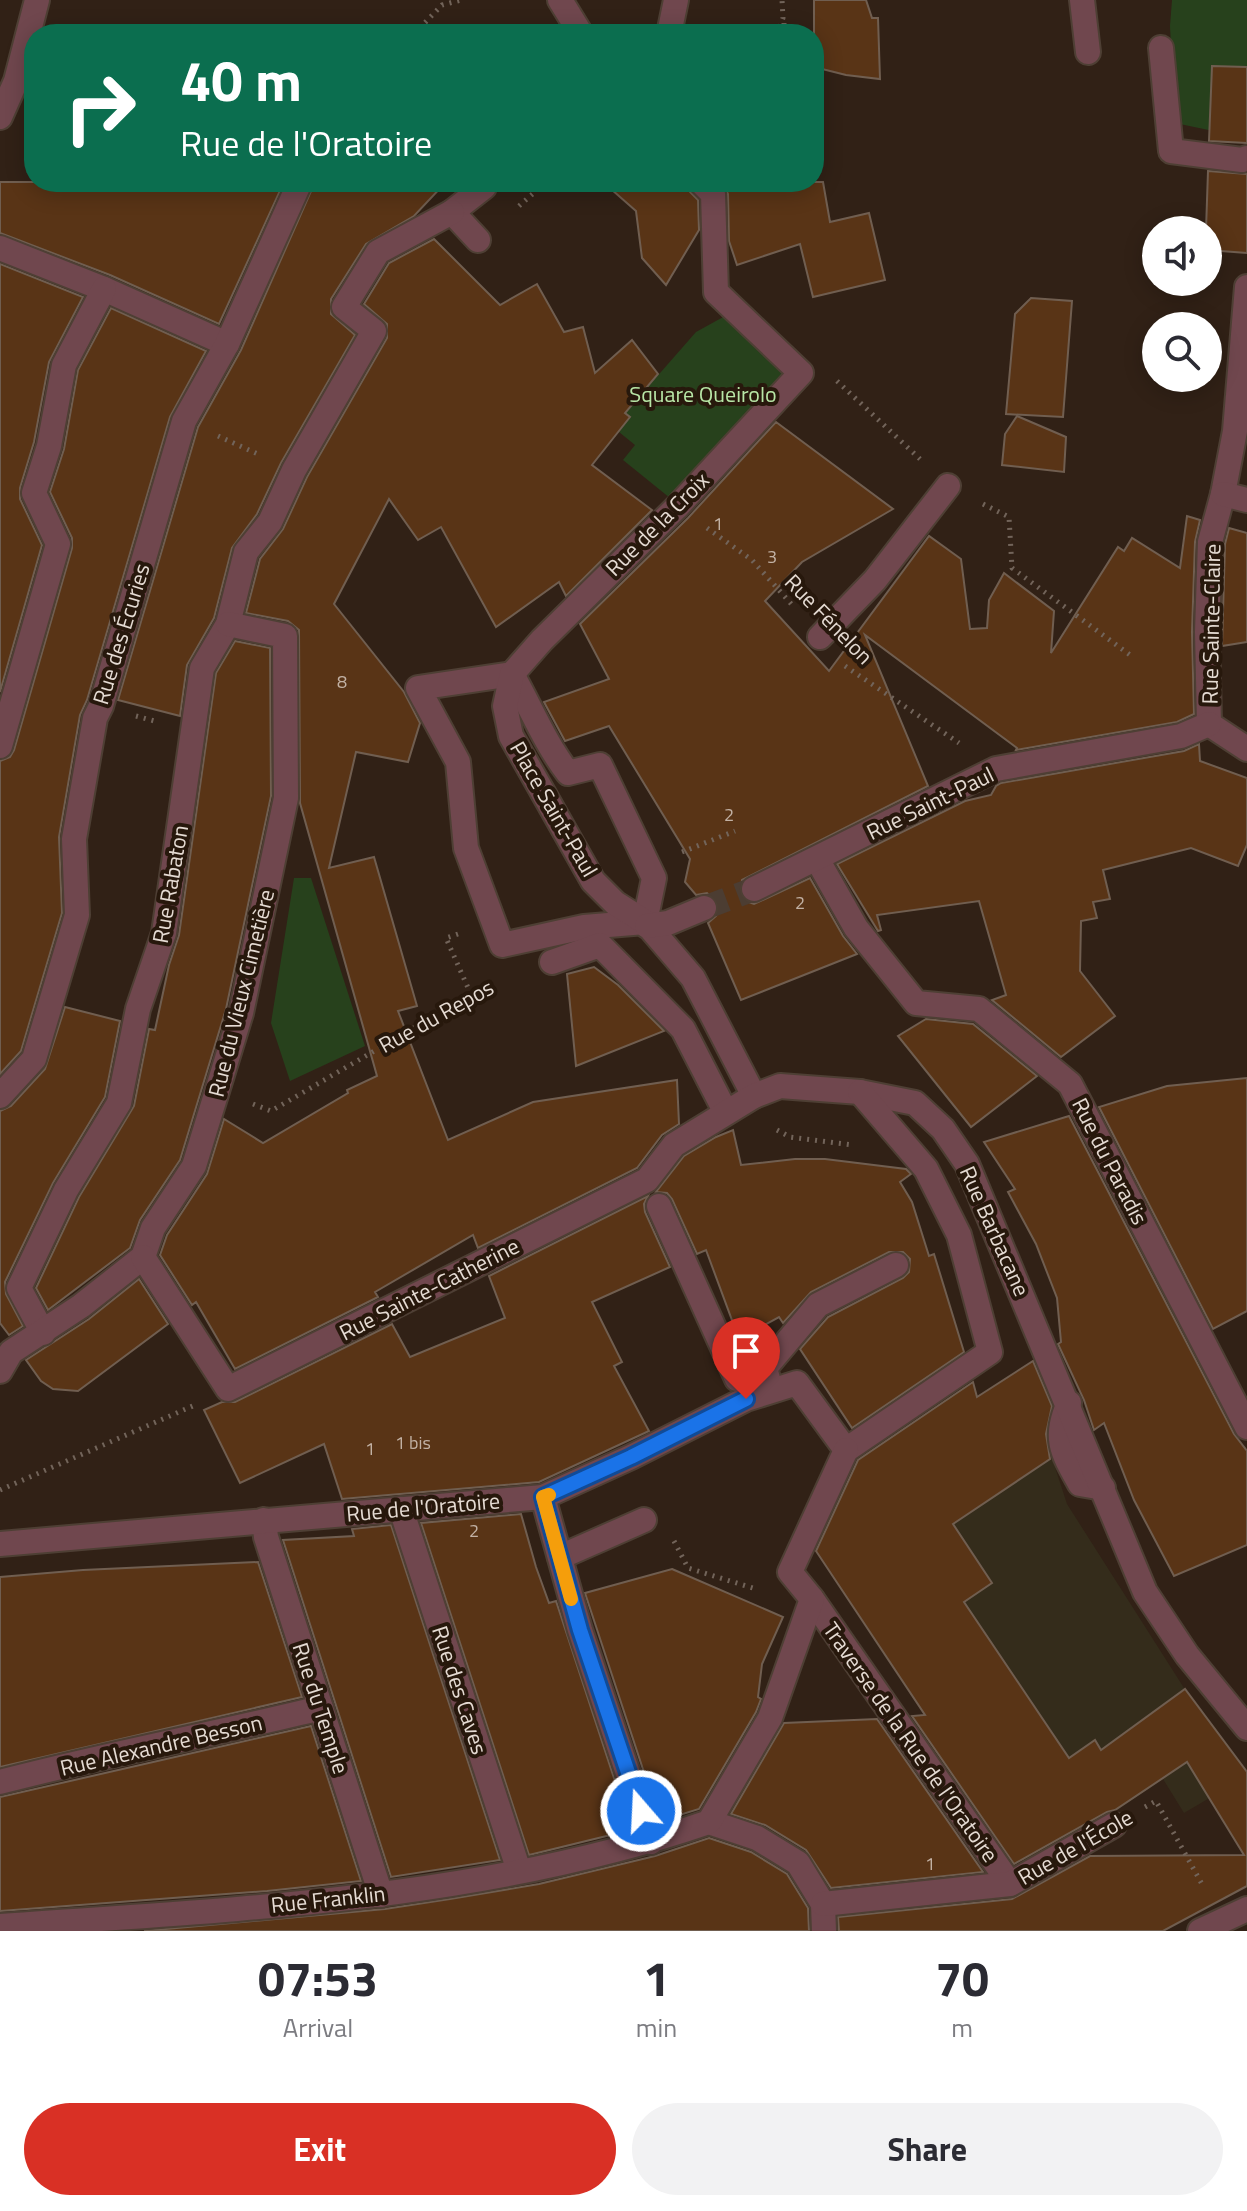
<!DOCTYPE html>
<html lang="en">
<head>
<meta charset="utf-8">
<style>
  body { margin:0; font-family:"Titillium Web",sans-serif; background:#f2f2f3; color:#2b2b33; height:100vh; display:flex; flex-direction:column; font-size:30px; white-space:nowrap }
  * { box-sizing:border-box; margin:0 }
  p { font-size:26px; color:#7c7c81 }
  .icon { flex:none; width:44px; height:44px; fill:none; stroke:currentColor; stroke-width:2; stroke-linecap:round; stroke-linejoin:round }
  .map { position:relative; height:1931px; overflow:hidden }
  .sheet { display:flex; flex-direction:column; background:#fff; flex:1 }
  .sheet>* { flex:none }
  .guide { position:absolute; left:24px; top:24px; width:800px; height:168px; border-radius:32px; box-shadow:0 4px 20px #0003; background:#0b6e4f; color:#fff; overflow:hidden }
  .buttons { position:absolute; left:1142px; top:216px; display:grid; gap:16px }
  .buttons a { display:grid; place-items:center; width:80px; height:80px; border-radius:50%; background:#fff; box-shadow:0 4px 20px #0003; font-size:40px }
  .pin { position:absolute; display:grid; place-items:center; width:68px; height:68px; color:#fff; margin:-82px -34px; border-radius:50% 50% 50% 0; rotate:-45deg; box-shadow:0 0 8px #0007 }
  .pin .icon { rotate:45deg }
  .me { position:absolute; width:88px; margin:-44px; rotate:341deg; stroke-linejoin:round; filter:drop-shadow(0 0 6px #0008) }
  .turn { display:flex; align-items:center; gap:28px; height:168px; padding:0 24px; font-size:36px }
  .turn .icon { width:104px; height:104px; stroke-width:2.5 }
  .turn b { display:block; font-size:56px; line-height:68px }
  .eta { display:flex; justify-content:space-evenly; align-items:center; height:136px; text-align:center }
  .eta b { font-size:48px; font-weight:700; line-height:56px }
  .action { display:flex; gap:16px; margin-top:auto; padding:16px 24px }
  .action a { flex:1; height:92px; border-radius:48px; background:#d93025; color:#fff; font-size:32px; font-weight:700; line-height:92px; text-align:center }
  .action a+a { background:#f2f2f3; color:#2b2b33 }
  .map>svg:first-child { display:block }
  .education { fill:#342c1b }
  .green { fill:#27411c }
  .building { fill:#593416; stroke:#705e50; stroke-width:2 }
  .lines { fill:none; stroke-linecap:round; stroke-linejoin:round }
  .minor-tunnel { stroke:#4c3d32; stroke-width:24; stroke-dasharray:24 12; stroke-linecap:butt }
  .service-casing { stroke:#4e3f34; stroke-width:28 }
  .pedestrian-casing { stroke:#4e3f34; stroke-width:28 }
  .minor-casing { stroke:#4e3f34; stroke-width:28 }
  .path { stroke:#72645a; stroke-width:5; stroke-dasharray:2 6; stroke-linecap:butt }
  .service { stroke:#70474e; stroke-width:24 }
  .pedestrian { stroke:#70474e; stroke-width:24 }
  .minor { stroke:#70474e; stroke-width:24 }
  .route-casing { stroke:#114b97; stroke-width:20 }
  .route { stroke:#1a73e8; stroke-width:14 }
  .slow { stroke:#f59e0b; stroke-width:14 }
  .labels { text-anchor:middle; stroke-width:8; stroke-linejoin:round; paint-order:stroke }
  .number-label { font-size:18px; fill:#c2b1a4 }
  .park-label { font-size:22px; fill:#b8e6a6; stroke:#27180c }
  .street-label { font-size:22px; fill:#e5dbd3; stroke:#27180c }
</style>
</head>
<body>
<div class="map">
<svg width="1247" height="1931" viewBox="0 0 1247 1931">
  <rect width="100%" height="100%" fill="#312116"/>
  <path class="education" d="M 1028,1364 L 1042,1408 L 1052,1458 L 1067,1504 L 1184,1688 L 1247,1772 L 1247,1776 L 1184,1813 L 1163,1779 L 1028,1869 L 810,1543 L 831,1494 Z"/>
  <g class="green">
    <path d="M 1172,0 L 1247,0 L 1247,138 L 1175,123 L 1170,26 Z"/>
    <path d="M 725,316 L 788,369 L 670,498 L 623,460 L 635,445 L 619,432 L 630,417 L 625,413 L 696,332 Z"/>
    <path d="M 294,878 L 311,878 L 365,1046 L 290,1081 L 271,1023 Z"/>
  </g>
  <g class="building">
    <path d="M 814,0 L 866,0 L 872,18 L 878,18 L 880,79 L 846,75 L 814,67 Z"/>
    <path d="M 1212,66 L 1247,67 L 1247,143 L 1209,141 Z"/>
    <path d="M 1208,171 L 1247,174 L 1247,253 L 1208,250 L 1208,230 L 1206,230 Z"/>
    <path d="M 0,182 L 284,182 L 219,324 L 110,275 L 0,233 Z"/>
    <path d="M 315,182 L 446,182 L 414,216 L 366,244 L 331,299 L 331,314 L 355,335 L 281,463 L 257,514 L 232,548 L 214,618 L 187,665 L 180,716 L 118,700 L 198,427 L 241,350 Z"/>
    <path d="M 603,182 L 686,182 L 690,192 L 698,200 L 699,230 L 666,285 L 642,258 L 636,211 Z"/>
    <path d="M 722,182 L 823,182 L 830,222 L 869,213 L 885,280 L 813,297 L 800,244 L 737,265 L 729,241 L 728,194 Z"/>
    <path d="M 434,239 L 500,305 L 537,284 L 564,332 L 583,327 L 595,373 L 632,340 L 658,374 L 625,413 L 630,417 L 592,465 L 652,510 L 566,596 L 559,582 L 496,627 L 441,527 L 418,540 L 389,499 L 334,604 L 404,692 L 420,723 L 408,762 L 356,752 L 329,868 L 374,857 L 417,1006 L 398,1011 L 448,1140 L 533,1102 L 677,1080 L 679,1124 L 662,1135 L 637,1168 L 478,1248 L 473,1235 L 375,1292 L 378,1297 L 235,1369 L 196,1302 L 192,1305 L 160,1255 L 167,1235 L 207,1174 L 224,1119 L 263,1143 L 348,1093 L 347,1090 L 377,1076 L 300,803 L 299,630 L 288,621 L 246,613 L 260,559 L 283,529 L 307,477 L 387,338 L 387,324 L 364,304 L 389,263 Z"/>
    <path d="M 0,264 L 83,297 L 49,362 L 34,442 L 20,488 L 20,499 L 42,545 L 0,692 Z"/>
    <path d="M 1031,298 L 1072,301 L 1063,417 L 1006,414 L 1015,314 Z"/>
    <path d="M 111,308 L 206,351 L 170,417 L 87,700 L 80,715 L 59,837 L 62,913 L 21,1051 L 0,1074 L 0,761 L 10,757 L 14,750 L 72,548 L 72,538 L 50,492 L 64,449 L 78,370 Z"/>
    <path d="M 1017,416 L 1066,437 L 1064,472 L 1002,465 L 1005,434 Z"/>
    <path d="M 776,422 L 893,509 L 802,562 L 765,601 L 829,671 L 929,536 L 961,559 L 970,629 L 987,628 L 989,600 L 1004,573 L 1054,611 L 1051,653 L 1118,547 L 1124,551 L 1132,538 L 1180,568 L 1187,516 L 1200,520 L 1195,542 L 1192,632 L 1194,714 L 1177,722 L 1016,750 L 1017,748 L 865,635 L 928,786 L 742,880 L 740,895 L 745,901 L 754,904 L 810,878 L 843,936 L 857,954 L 741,1000 L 708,923 L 716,916 L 719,909 L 717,902 L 707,893 L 696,895 L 685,882 L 690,859 L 609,726 L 565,741 L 544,702 L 609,679 L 580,624 L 688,518 Z"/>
    <path d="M 1229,528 L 1247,533 L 1247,642 L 1222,646 L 1225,544 Z"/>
    <path d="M 235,641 L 270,648 L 271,796 L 226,1009 L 180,1160 L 140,1220 L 130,1248 L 48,1310 L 36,1288 L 79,1197 L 134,1106 L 149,1029 L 155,1030 L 169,965 L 179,935 L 216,673 Z"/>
    <path d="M 1199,744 L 1200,761 L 1247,778 L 1247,845 L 1238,866 L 1191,848 L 1103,870 L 1110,899 L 1093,902 L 1097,918 L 1081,921 L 1080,971 L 1115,1016 L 1061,1057 L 992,1000 L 1006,995 L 979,901 L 877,915 L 881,930 L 878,931 L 837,864 L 965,801 L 991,795 L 996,786 L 1001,783 L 1184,751 Z"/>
    <path d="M 594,967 L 618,985 L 664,1031 L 576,1066 L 567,974 Z"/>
    <path d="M 65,1007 L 120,1021 L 105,1097 L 53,1183 L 5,1282 L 6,1294 L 23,1326 L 9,1335 L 0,1323 L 0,1111 L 11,1106 L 45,1069 Z"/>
    <path d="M 926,1019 L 973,1024 L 1037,1076 L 971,1127 L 898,1036 Z"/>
    <path d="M 1247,1078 L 1247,1311 L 1213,1329 L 1099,1107 L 1167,1086 Z"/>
    <path d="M 1069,1116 L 1234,1434 L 1247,1451 L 1247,1545 L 1174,1576 L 1134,1500 L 1104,1423 L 1094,1430 L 1084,1400 L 1058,1344 L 1061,1342 L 1057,1298 L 1036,1244 L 1008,1192 L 1015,1189 L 984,1142 Z"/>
    <path d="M 733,1130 L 741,1165 L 795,1159 L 825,1159 L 906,1169 L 911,1174 L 900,1182 L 912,1202 L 929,1256 L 934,1254 L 964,1352 L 852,1428 L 800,1349 L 828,1317 L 903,1278 L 909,1272 L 910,1259 L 903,1252 L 889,1252 L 811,1292 L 783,1323 L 779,1317 L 739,1339 L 706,1250 L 697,1254 L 672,1199 L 667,1193 L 656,1192 L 684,1156 L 716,1137 Z"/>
    <path d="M 648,1196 L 644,1204 L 645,1212 L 670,1267 L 592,1302 L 622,1362 L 614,1366 L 649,1431 L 539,1482 L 342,1499 L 324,1444 L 240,1483 L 204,1410 L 222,1402 L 235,1402 L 392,1324 L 410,1357 L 505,1318 L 489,1276 Z"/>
    <path d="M 139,1279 L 168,1324 L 78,1391 L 53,1389 L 41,1381 L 26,1360 L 89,1319 Z"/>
    <path d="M 1033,1361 L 1052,1406 L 1046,1434 L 1050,1459 L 953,1524 L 992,1583 L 964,1602 L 1069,1758 L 1095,1740 L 1101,1750 L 1185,1689 L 1247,1772 L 1247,1886 L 1163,1931 L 839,1931 L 838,1917 L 1012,1899 L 1090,1856 L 1244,1855 L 1187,1762 L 1115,1810 L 1107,1812 L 1014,1864 L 912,1716 L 925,1715 L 816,1551 L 858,1460 L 973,1382 L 977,1397 Z"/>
    <path d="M 521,1514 L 536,1567 L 549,1603 L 556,1601 L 631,1830 L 529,1855 L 421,1523 Z"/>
    <path d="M 391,1525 L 500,1860 L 391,1877 L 283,1540 L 354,1536 L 352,1529 Z"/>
    <path d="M 258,1562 L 302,1697 L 0,1767 L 0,1577 L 83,1570 Z"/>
    <path d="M 672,1569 L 783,1617 L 762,1664 L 758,1697 L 761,1699 L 756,1712 L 699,1809 L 660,1821 L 585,1593 Z"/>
    <path d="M 877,1719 L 983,1872 L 831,1888 L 806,1850 L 765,1825 L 731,1814 L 784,1723 Z"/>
    <path d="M 311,1726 L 361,1881 L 267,1891 L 0,1911 L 0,1797 Z"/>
    <path d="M 709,1838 L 751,1852 L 787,1874 L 808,1908 L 809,1931 L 144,1931 L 385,1909 L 450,1899 L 539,1884 L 655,1856 Z"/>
  </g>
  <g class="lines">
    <path class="minor-tunnel" d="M 704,908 L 754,889"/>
    <defs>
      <g id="service">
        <path d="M 1082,0 L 1088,52"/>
        <path d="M 1161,48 L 1171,151 L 1242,160 L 1247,158"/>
        <path d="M 1247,287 L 1235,431 L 1223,494 L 1210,542 L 1207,632 L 1209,724 L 1247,749"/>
        <path d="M 1223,494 L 1247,500"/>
        <path d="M 1069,1403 C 1053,1438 1062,1452 1080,1484 L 1103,1488"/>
      </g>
      <g id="pedestrian">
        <path d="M 0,117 L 16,81 L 37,0"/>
        <path d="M 478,240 L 452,212 L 484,187 L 480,182"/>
        <path d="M 0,248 L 104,289 L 227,344"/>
        <path d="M 820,637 L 875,580 L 948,486"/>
        <path d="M 512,674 C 531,708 545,743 568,773 L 600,765 L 654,878 L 645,922 L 584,927 L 502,945 L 466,848 L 458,762 L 418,688 Z"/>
        <path d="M 0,746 L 58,544 L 34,493 L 49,446 L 64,365 L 104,289"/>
        <path d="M 0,1096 L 34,1059 L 77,915 L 74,839 L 95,718 L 101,706 L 184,421 L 227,344 L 300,182"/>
        <path d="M 659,1206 L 737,1379"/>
        <path d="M 43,1333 L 19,1288 L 66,1190 L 119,1103 L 138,1009 L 164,933 L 202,668 L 228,624 L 246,552 L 270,522 L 294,470 L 374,331 L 344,307 L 378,252 L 452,212"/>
        <path d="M 0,1371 L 11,1352 L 81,1306 L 143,1257 L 153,1228 L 194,1166 L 241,1013 L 286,798 L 285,636 L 228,624"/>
        <path d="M 771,1390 L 765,1368 L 818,1305 L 896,1265"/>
        <path d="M 401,1509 L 519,1871"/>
        <path d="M 264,1520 L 266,1537 L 381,1895"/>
        <path d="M 0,1544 L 543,1497"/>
        <path d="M 0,1782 C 107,1754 214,1734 321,1708"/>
      </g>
      <g id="minor">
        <path d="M 560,0 L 581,34"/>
        <path d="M 669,34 L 676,0"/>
        <path d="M 701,182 L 713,194 L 716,292 L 801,373 L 677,507 L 542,640 L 512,674 L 505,706 L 511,736 L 593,881 L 615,903 L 645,922 L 693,978 L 754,1096"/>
        <path d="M 817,859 L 856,928 L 916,1003 L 979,1009 L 1070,1084 L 1247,1427"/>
        <path d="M 754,889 L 996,769 L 1181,736 L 1209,724"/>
        <path d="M 647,926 L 668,923 L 704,908"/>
        <path d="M 552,962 L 600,945 L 683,1029 L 725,1111"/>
        <path d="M 143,1257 L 228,1389 L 647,1180 L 674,1145 L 754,1096 L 780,1086 L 860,1092 L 915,1103 L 943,1129 L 967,1164 L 1145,1592 L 1187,1655 L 1247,1728"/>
        <path d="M 560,1557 L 644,1520"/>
        <path d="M 812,1599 L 1010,1884"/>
        <path d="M 709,1822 L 757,1838 L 798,1863 L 823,1904 L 824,1931"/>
        <path d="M 651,1842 L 580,1630 L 543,1497 L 631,1457 L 746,1399 L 797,1383 L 846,1450 L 990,1352 L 959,1235 L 926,1169 L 860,1092"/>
        <path d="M 823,1904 L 1010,1884 L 1114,1825"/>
        <path d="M 0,1926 C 237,1909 482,1900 709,1822 L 770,1718 L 812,1599 L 790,1572 L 846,1450"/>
        <path d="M 1200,1931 L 1247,1909"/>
      </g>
    </defs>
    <use href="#service" class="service-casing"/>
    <use href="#pedestrian" class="pedestrian-casing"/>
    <use href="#minor" class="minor-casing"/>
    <g class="path">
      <path d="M 784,23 L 784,34"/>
      <path d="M 414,34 L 442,5 L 461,0"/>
      <path d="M 777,34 L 783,18 L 782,0"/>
      <path d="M 519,206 L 546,182"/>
      <path d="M 837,381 L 920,459"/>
      <path d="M 218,436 L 260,455"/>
      <path d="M 983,504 L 1009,517 L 1012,568 L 1130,655"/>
      <path d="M 707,528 L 752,560 L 794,607"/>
      <path d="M 845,666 L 959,743"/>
      <path d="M 136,716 L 158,722"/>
      <path d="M 682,852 L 735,831"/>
      <path d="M 458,934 L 446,938 L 469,990"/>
      <path d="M 253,1104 L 271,1111 L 491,983"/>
      <path d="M 777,1130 L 790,1137 L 853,1145"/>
      <path d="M 0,1490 L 195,1405"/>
      <path d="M 674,1541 L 688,1568 L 756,1589"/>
      <path d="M 1145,1807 L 1156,1801 L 1203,1886"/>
    </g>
    <use href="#service" class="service"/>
    <use href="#pedestrian" class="pedestrian"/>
    <use href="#minor" class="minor"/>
  </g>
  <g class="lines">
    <defs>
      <path id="route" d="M 641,1811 L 580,1630 L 543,1497 L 631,1457 L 746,1399"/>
    </defs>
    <use href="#route" class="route-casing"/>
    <use href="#route" class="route"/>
    <path class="slow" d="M 549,1495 L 543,1497 L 571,1599"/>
  </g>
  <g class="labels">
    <g class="number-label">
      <text x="718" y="530">1</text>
      <text x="772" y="563">3</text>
      <text x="342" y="688">8</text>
      <text x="729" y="821">2</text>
      <text x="800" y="909">2</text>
      <text x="413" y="1449">1 bis</text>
      <text x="370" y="1455">1</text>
      <text x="474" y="1537">2</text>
      <text x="930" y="1870">1</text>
    </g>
    <g class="park-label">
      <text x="703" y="402">Square Queirolo</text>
    </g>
    <g class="street-label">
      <text transform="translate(657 524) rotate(-45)" y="8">Rue de la Croix</text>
      <text transform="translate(829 619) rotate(46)" y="8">Rue Fénelon</text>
      <text transform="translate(1211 624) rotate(-89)" y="8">Rue Sainte-Claire</text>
      <text transform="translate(121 634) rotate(-73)" y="8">Rue des Écuries</text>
      <text transform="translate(930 803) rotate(-26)" y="8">Rue Saint-Paul</text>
      <text transform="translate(554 809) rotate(60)" y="8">Place Saint-Paul</text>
      <text transform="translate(170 884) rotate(-80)" y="8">Rue Rabaton</text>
      <text transform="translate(241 993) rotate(-76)" y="8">Rue du Vieux Cimetière</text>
      <text transform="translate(436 1016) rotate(-29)" y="8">Rue du Repos</text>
      <text transform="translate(1110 1161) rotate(63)" y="8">Rue du Paradis</text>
      <text transform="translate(995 1231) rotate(66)" y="8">Rue Barbacane</text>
      <text transform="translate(429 1289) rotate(-27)" y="8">Rue Sainte-Catherine</text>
      <text transform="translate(423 1507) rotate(-5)" y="8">Rue de l'Oratoire</text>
      <text transform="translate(460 1690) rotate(72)" y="8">Rue des Caves</text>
      <text transform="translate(321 1708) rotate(72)" y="8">Rue du Temple</text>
      <text transform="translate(911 1742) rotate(55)" y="8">Traverse de la Rue de l'Oratoire</text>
      <text transform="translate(161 1745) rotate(-13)" y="8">Rue Alexandre Besson</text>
      <text transform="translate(1075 1847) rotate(-30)" y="8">Rue de l'École</text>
      <text transform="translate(328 1899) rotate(-6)" y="8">Rue Franklin</text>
    </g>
  </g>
</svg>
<div class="buttons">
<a><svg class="icon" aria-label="sound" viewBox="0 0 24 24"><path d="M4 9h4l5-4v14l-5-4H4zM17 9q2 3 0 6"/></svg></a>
<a><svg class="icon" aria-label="search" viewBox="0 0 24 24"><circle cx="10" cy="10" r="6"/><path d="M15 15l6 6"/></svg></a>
</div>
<div class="pin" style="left:746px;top:1399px;background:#d93025"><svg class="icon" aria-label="arrive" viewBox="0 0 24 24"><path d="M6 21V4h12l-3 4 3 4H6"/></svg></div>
<svg class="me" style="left:641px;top:1811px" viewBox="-20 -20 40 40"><circle r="17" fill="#1a73e8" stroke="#fff" stroke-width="3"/><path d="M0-11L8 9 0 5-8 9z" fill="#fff"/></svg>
<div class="guide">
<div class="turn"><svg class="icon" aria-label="right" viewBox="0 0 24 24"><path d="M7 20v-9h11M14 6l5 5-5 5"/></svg><div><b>40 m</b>Rue de l'Oratoire</div></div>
</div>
</div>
<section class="sheet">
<div class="eta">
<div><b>07:53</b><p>Arrival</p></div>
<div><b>1</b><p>min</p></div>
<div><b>70</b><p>m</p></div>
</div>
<div class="action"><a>Exit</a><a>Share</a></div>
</section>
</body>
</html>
